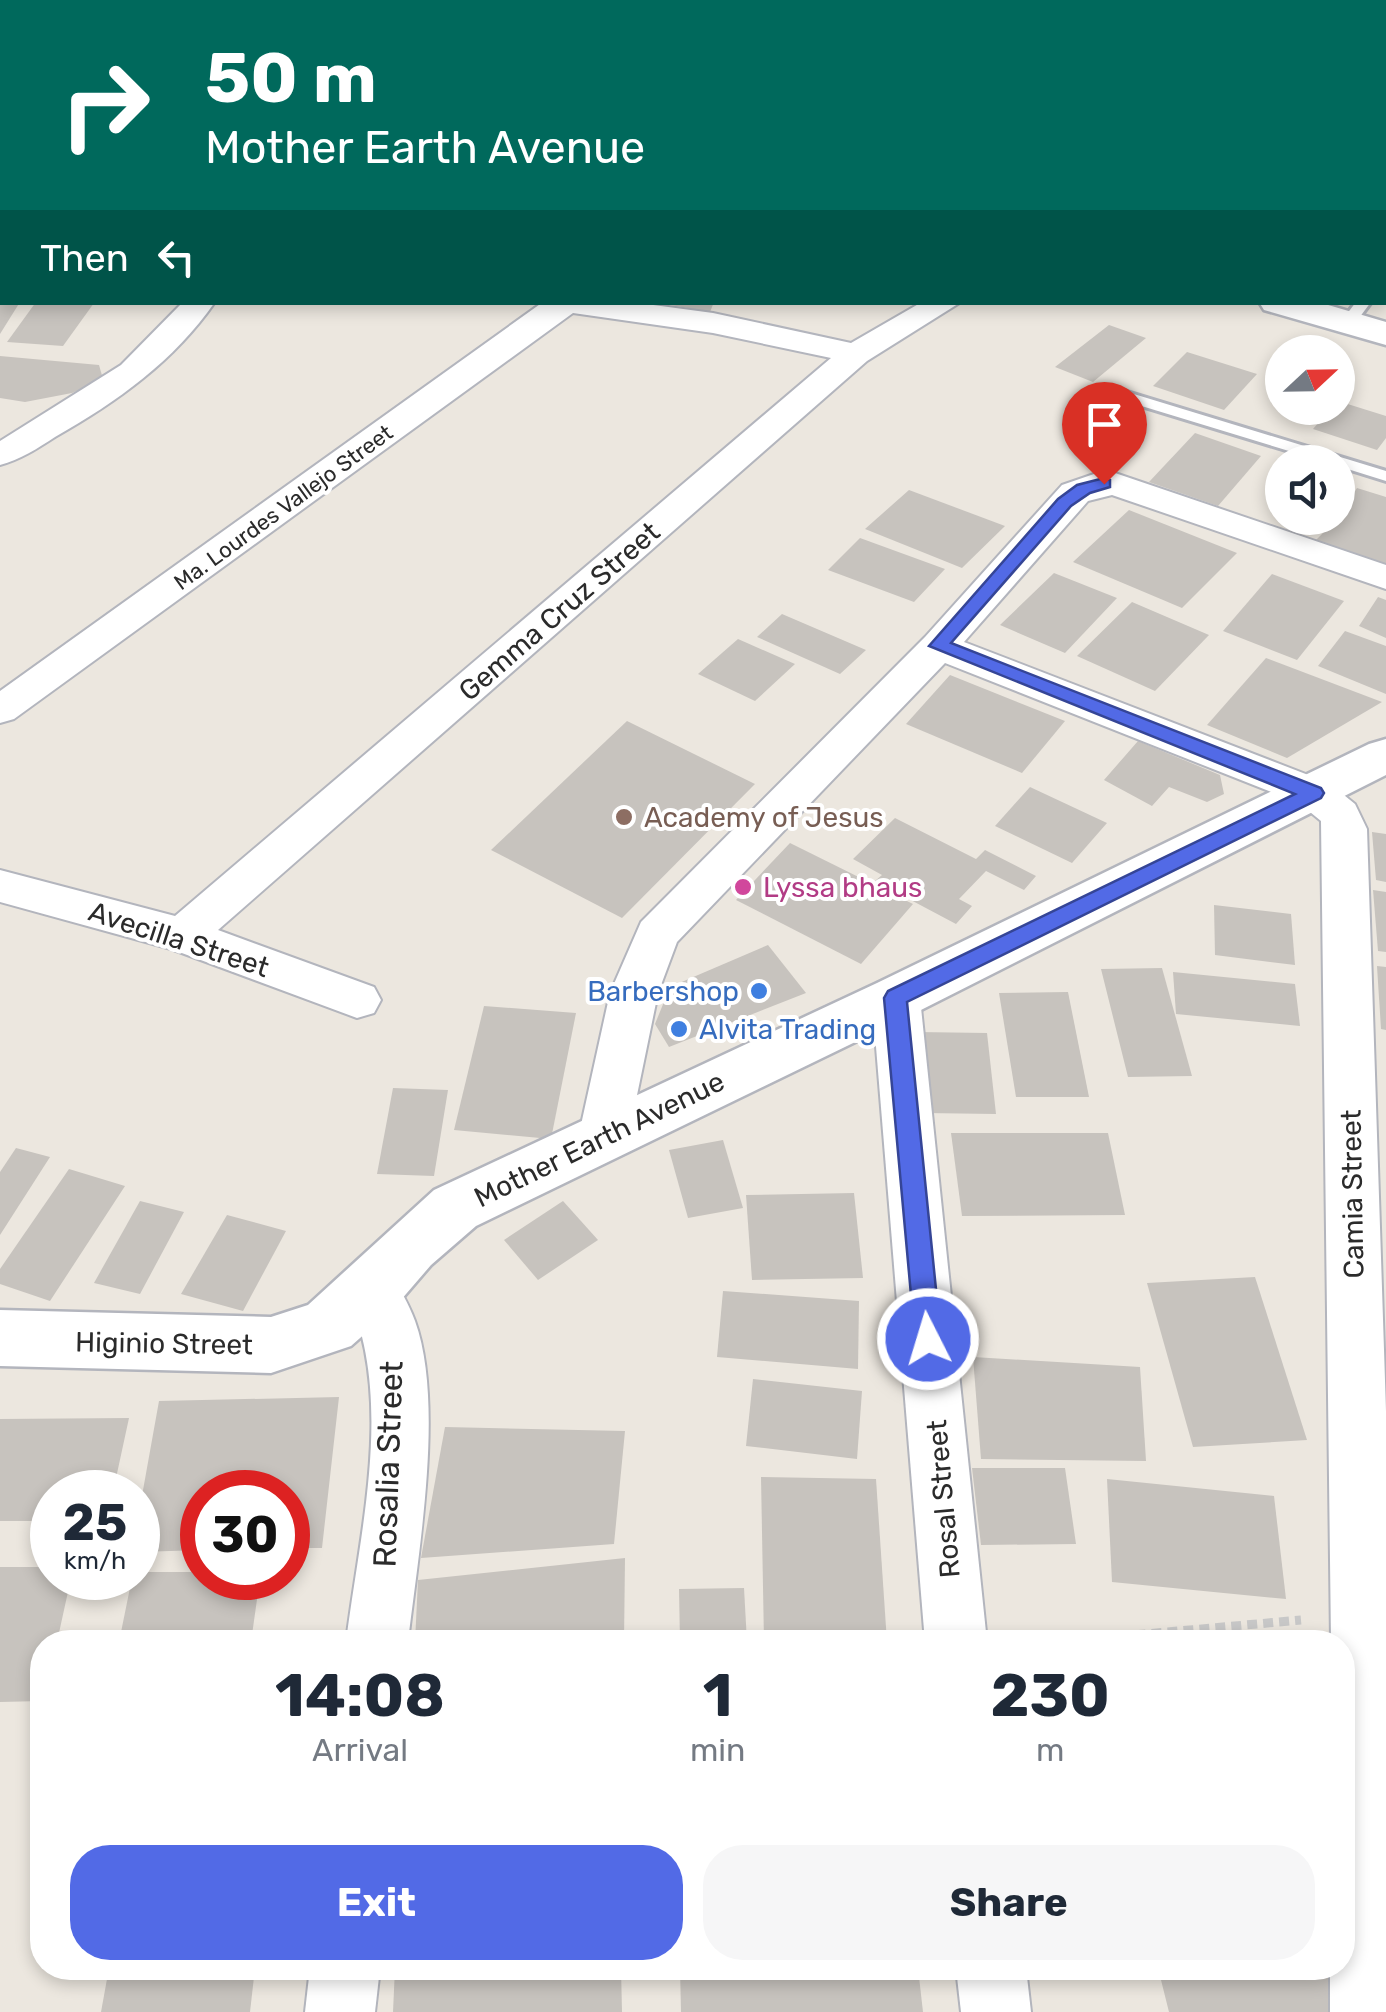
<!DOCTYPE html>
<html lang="en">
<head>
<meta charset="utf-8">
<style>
  body { margin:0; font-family:Rubik,sans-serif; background:#f6f6f7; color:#1f2937; height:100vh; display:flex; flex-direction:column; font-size:38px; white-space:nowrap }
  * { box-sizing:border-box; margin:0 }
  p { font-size:32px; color:#747a83 }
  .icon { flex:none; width:55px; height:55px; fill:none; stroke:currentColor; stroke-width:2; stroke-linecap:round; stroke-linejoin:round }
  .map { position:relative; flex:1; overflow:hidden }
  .details { position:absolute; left:30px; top:1630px; width:1325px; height:350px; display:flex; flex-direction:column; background:#fff; border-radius:40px; box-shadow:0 5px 15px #0003 }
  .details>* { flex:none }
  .hud { position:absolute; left:0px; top:0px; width:1388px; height:305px; box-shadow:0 5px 15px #0003; background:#00695c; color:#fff; overflow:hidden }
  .needle { width:65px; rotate:68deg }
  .controls { position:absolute; left:1265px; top:335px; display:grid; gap:20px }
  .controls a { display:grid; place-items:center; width:90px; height:90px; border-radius:50%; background:#fff; box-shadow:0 5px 15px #0003; font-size:50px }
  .speed { position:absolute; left:30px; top:1470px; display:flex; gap:20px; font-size:50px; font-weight:700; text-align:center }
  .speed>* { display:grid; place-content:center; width:130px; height:130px; border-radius:50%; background:#fff; box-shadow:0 5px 15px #0003; line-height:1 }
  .speed small { font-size:25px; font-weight:400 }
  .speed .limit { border:15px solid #d22; background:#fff; color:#111 }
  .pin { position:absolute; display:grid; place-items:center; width:85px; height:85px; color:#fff; margin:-102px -42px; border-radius:50% 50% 50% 0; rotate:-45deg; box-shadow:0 0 10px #0007 }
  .pin .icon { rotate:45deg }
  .me { position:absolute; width:110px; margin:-55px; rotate:355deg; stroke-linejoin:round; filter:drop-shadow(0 0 8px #0008) }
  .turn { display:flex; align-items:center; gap:35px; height:210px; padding:0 40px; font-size:45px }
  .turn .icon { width:130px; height:130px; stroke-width:2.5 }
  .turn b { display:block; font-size:70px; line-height:85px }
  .then { display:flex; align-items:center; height:95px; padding:0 40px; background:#0003; gap:20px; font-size:38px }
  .eta { display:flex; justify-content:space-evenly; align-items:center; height:170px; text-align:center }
  .eta b { font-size:60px; font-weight:700; line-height:70px }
  .primary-button { display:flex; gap:20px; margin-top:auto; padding:20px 40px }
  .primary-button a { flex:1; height:115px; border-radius:40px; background:#526ae6; color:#fff; font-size:40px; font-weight:700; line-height:115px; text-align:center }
  .primary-button a+a { background:#f6f6f7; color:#1f2937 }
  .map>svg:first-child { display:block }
  .building { fill:#c7c3be }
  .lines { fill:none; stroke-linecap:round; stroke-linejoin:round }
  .service-casing { stroke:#b3b5bd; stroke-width:6 }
  .minor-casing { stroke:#b3b5bd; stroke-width:4 }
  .tertiary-casing { stroke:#b3b5bd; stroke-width:5 }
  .secondary-casing { stroke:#b3b5bd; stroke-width:5 }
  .path { stroke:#c8c8c8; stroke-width:9; stroke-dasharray:10 6; stroke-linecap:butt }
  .service { fill:#fff; fill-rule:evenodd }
  .minor { fill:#fff; fill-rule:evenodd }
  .tertiary { fill:#fff; fill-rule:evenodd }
  .secondary { fill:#fff; fill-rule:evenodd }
  .route { fill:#526ae6; stroke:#354596; stroke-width:2.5 }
  .education-dot { fill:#8d6e63; stroke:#fff; stroke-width:4 }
  .hotel-dot { fill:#d1479c; stroke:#fff; stroke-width:4 }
  .shop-dot { fill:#3f7fe0; stroke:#fff; stroke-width:4 }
  .labels { text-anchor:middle; stroke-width:8; stroke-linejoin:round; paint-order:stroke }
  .far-street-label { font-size:22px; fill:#2b2b2b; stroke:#fff }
  .street-label { font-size:28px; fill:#2b2b2b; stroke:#fff }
  .education-label { font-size:28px; fill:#785e54; stroke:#fff; text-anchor:start }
  .hotel-label { font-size:28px; fill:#b23c85; stroke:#fff; text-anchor:start }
  .shop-label { font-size:28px; fill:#366cbe; stroke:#fff; text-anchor:end }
  .near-street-label { font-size:32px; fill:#2b2b2b; stroke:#fff }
</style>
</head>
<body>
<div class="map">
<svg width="1386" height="2012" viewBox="0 0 1386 2012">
  <rect width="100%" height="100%" fill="#ece7df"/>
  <g class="building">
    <path d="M 0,302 L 20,302 L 0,334 Z"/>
    <path d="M 36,302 L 84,302 L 94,303 L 63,346 L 7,342 Z"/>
    <path d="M 654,302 L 714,302 L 710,312 Z"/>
    <path d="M 1109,325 L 1146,338 L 1093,382 L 1055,367 Z"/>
    <path d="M 1187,352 L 1257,374 L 1224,410 L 1153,386 Z"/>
    <path d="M 0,356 L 99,365 L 103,379 L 72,393 L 25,402 L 0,398 Z"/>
    <path d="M 1338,401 L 1386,416 L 1386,438 L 1377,450 L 1313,429 L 1331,408 L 1338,408 Z"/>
    <path d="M 1195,433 L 1261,456 L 1218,506 L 1149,482 Z"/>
    <path d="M 1357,488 L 1386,497 L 1386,566 L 1315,541 L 1338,518 Z"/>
    <path d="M 909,490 L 1005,526 L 962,568 L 865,529 Z"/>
    <path d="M 1129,510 L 1237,553 L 1182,608 L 1073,562 Z"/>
    <path d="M 860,538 L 945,569 L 914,602 L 828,570 Z"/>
    <path d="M 1054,573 L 1117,598 L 1065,653 L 1000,625 Z"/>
    <path d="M 1272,574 L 1344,601 L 1297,660 L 1223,631 Z"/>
    <path d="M 1378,597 L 1386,600 L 1386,638 L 1359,626 Z"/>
    <path d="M 1132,602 L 1209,635 L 1155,691 L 1077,656 Z"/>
    <path d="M 782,614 L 866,650 L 840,674 L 757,637 Z"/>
    <path d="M 1345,631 L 1386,646 L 1386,694 L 1318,666 Z"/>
    <path d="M 738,639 L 795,664 L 755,701 L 698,674 Z"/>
    <path d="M 1266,658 L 1382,702 L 1287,758 L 1207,725 Z"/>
    <path d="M 950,675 L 1065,721 L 1022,773 L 906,724 Z"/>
    <path d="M 627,721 L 755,784 L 622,918 L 491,850 Z"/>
    <path d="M 1138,741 L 1220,775 L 1224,794 L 1207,802 L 1169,787 L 1152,806 L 1104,780 Z"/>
    <path d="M 1030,787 L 1107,823 L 1072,863 L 995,826 Z"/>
    <path d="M 895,818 L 976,859 L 985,850 L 1036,876 L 1024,890 L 986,871 L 959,899 L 972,906 L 956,924 L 875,881 L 882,875 L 853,859 Z"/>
    <path d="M 1372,832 L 1386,834 L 1386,882 L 1376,880 Z"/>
    <path d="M 790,843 L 913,904 L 861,964 L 736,900 Z"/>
    <path d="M 1373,890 L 1386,892 L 1386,952 L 1378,951 Z"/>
    <path d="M 1214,905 L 1291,914 L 1295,965 L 1215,955 Z"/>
    <path d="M 768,945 L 806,993 L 669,1047 L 655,1024 L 670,987 Z"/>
    <path d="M 1377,966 L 1386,967 L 1386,1030 L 1381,1029 Z"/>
    <path d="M 1162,968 L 1192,1076 L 1128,1077 L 1101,969 Z"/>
    <path d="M 1173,972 L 1295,984 L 1300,1026 L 1176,1014 Z"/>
    <path d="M 1068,992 L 1089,1097 L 1016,1097 L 999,993 Z"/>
    <path d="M 484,1006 L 576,1013 L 551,1139 L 454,1130 Z"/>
    <path d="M 917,1032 L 987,1033 L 996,1114 L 924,1113 Z"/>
    <path d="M 393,1088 L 448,1090 L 434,1176 L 377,1174 Z"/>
    <path d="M 951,1133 L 1108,1133 L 1125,1215 L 962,1216 Z"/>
    <path d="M 723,1140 L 743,1208 L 688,1218 L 669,1150 Z"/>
    <path d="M 16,1148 L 50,1157 L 0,1235 L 0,1172 Z"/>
    <path d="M 69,1169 L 125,1186 L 50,1301 L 0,1284 L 0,1269 Z"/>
    <path d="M 854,1193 L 863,1278 L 752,1280 L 746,1195 Z"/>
    <path d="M 140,1201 L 184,1212 L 140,1294 L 94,1283 Z"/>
    <path d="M 563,1201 L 598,1240 L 538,1280 L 504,1240 Z"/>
    <path d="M 227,1215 L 286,1231 L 243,1311 L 181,1294 Z"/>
    <path d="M 1255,1277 L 1307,1440 L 1193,1447 L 1147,1283 Z"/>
    <path d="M 723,1291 L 859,1301 L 858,1369 L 717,1357 Z"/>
    <path d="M 973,1357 L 1140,1367 L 1146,1461 L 981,1459 Z"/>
    <path d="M 753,1379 L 862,1391 L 857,1459 L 746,1446 Z"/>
    <path d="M 339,1397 L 322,1548 L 288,1548 L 288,1492 L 202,1492 L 202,1550 L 138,1552 L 138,1518 L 159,1401 Z"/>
    <path d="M 129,1418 L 113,1492 L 52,1492 L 52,1521 L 0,1521 L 0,1419 Z"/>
    <path d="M 445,1427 L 625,1431 L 614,1544 L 421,1558 Z"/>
    <path d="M 972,1468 L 1065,1468 L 1076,1544 L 981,1545 Z"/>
    <path d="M 761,1477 L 876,1479 L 887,1642 L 764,1642 Z"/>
    <path d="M 1107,1479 L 1274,1496 L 1286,1599 L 1112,1582 Z"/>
    <path d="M 625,1558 L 624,1642 L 415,1642 L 418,1580 Z"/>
    <path d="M 0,1567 L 52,1567 L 52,1578 L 71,1578 L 57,1642 L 42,1642 L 42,1701 L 0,1702 Z"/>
    <path d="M 138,1572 L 202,1572 L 202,1578 L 260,1578 L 251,1642 L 119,1642 L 132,1578 L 138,1578 Z"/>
    <path d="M 744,1588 L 747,1642 L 680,1642 L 679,1589 Z"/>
    <path d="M 109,1968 L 255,1968 L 250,2012 L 101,2012 Z"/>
    <path d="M 395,1968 L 621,1968 L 622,2012 L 393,2012 Z"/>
    <path d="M 680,1968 L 918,1968 L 923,2012 L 681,2012 Z"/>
    <path d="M 1158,1968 L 1327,1968 L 1331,2012 L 1169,2012 Z"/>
  </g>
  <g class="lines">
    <defs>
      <g id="service">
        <rect x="1385" y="215" width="1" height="8"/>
        <path d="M 1386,280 L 1386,289 L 1385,289 L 1385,280 Z"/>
        <path d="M 1356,302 L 1371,302 L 1353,326 L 1343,326 L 1340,323 Z"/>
        <path d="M 1112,391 L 1124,391 L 1386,471 L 1386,481 L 1338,466 L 1338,462 L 1325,462 L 1112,397 Z"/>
      </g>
      <g id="minor">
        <path d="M 900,0 L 953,0 L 954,2 L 902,2 Z"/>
        <path d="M 1241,0 L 1270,0 L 1271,2 L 1243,2 Z"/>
        <path d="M 0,34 L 2,35 L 2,50 L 0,50 Z"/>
        <path d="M 1385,41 L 1386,42 L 1386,58 L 1385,57 Z"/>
        <rect x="0" y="282" width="2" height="18"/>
        <path d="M 183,302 L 215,302 C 174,361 117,402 55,437 C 38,448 20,460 0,465 L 0,441 L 121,365 Z"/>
        <path d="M 543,302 L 631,302 L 713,313 L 851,343 L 922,302 L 961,302 L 867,361 L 218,930 L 374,987 L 381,1000 L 374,1013 L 357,1018 L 171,949 L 0,902 L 0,870 L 175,916 L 831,358 L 713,333 L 573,313 L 14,719 L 0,723 L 0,691 Z"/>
        <path d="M 1115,473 L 1386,565 L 1386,589 L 1112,495 L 1088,501 L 964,642 L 1329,783 L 1355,804 L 1367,829 L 1386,1411 L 1386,2012 L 1330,2012 L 1330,1968 L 1342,1968 L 1342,1642 L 1331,1642 L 1321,821 L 1299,803 L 945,663 L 677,942 L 658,993 L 629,1134 L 622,1148 L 604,1154 L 586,1148 L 579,1134 L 610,993 L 641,922 L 925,637 L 1062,485 L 1094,474 Z"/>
        <path d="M 896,980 L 913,985 L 920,998 L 987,1642 L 925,1642 L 872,998 L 879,985 Z"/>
        <path d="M 372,1266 L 391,1273 C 399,1288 409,1304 415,1321 C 445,1404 418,1554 408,1642 L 346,1642 C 360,1529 396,1395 345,1289 L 353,1273 Z"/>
        <path d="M 310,1968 L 380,1968 L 375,2012 L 305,2012 Z"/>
        <path d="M 956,1968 L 1026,1968 L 1031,2012 L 961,2012 Z"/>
      </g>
      <path id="tertiary" d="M 1386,739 L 1386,775 L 915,1013 L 476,1226 L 431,1265 L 394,1308 L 351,1346 L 271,1373 L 0,1366 L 0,1310 L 271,1317 L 308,1305 L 434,1190 L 877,983 L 1369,744 Z"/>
      <g id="secondary">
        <rect x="0" y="150" width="2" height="20"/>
        <path d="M 1259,302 L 1318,302 L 1386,322 L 1386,345 L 1264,310 Z"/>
      </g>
    </defs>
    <use href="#service" class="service-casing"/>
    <use href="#minor" class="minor-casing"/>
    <use href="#tertiary" class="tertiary-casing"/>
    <use href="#secondary" class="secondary-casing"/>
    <path class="path" d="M 1056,1642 L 1301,1620"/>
    <use href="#service" class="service"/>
    <use href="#minor" class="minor"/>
    <use href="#tertiary" class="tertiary"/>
    <use href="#secondary" class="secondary"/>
  </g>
  <path class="route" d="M 1104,478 L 1110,480 L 1110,487 L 1090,493 L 1071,506 L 951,643 L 1321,788 L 1324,793 L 1321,798 L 907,1002 L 941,1339 L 937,1347 L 928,1351 L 918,1347 L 915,1339 L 884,998 L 888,991 L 1295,794 L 929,646 L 1058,499 L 1077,485 Z"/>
  <circle class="education-dot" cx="624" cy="817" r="10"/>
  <circle class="hotel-dot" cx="743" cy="887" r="10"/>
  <g class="shop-dot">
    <circle cx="759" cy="991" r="10"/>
    <circle cx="679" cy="1029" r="10"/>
  </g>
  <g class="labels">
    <g class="far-street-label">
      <text transform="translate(283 507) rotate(-36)" y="8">Ma. Lourdes Vallejo Street</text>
    </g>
    <g class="street-label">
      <text transform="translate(559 611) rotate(-41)" y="10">Gemma Cruz Street</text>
      <text transform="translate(179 939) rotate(18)" y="10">Avecilla Street</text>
      <text transform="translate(599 1139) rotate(-26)" y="10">Mother Earth Avenue</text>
      <text transform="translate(1352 1194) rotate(-91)" y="10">Camia Street</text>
      <text transform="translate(164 1343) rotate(1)" y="10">Higinio Street</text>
      <text transform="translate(943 1499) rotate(-95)" y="10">Rosal Street</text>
    </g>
    <g class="education-label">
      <text x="644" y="827">Academy of Jesus</text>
    </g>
    <g class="hotel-label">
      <text x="763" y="897">Lyssa bhaus</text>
    </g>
    <g class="shop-label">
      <text x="739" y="1001">Barbershop</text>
      <text x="699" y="1039" text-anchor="start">Alvita Trading</text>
    </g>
    <g class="near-street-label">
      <text transform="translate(388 1464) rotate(-88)" y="11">Rosalia Street</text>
    </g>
  </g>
</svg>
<div class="controls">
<a><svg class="needle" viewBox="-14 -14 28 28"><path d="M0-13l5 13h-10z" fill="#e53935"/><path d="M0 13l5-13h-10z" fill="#747a83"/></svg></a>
<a><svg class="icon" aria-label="sound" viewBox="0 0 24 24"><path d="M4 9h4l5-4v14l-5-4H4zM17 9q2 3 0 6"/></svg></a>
</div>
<div class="speed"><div>25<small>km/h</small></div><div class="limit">30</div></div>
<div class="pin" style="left:1104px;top:484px;background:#d93025"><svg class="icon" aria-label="arrive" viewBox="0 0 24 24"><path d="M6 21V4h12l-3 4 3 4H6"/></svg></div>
<svg class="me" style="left:928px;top:1339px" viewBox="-20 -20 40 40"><circle r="17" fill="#526ae6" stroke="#fff" stroke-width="3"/><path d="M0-11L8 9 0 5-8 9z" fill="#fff"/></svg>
<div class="hud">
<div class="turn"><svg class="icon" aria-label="right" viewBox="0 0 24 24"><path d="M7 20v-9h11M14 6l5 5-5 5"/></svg><div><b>50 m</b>Mother Earth Avenue</div></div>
<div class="then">Then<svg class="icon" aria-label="left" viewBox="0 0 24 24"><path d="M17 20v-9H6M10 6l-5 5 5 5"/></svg></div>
</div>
<section class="details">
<div class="eta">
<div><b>14:08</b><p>Arrival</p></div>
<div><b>1</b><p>min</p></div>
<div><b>230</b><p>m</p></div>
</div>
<div class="primary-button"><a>Exit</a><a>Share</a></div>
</section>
</div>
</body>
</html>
